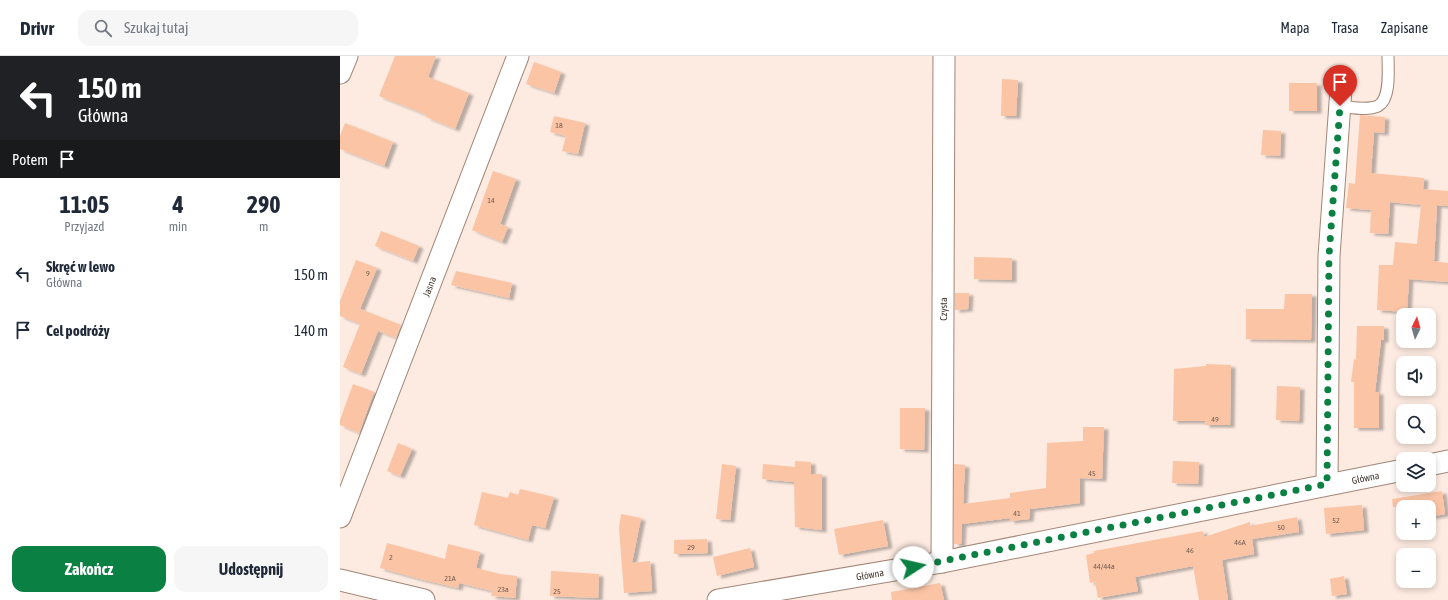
<!DOCTYPE html>
<html lang="pl">
<head>
<meta charset="utf-8">
<style>
  body { margin:0; font-family:"Asap Condensed",sans-serif; background:#f6f6f7; color:#1f2937; height:100vh; display:flex; flex-direction:column; font-size:15px; white-space:nowrap }
  * { box-sizing:border-box; margin:0 }
  p { font-size:13px; color:#747a83 }
  .icon { flex:none; width:22px; height:22px; fill:none; stroke:currentColor; stroke-width:2; stroke-linecap:round; stroke-linejoin:round }
  .map { position:relative; flex:1; overflow:hidden }
  .panel { display:flex; flex-direction:column; background:#fff; width:340px }
  .panel>* { flex:none }
  .banner { background:#202124; color:#fff; overflow:hidden }
  .needle { width:26px; rotate:5deg }
  .tools { position:absolute; left:1056px; top:252px; display:grid; gap:8px }
  .tools a { display:grid; place-items:center; width:40px; height:40px; border-radius:8px; background:#fff; box-shadow:0 2px 6px #0003; font-size:20px }
  .pin { position:absolute; display:grid; place-items:center; width:34px; height:34px; color:#fff; margin:-41px -17px; border-radius:50% 50% 50% 0; rotate:-45deg; box-shadow:0 0 4px #0007 }
  .pin .icon { rotate:45deg }
  .me { position:absolute; width:44px; margin:-22px; rotate:80deg; stroke-linejoin:round; filter:drop-shadow(0 0 3px #0008) }
  .turn { display:flex; align-items:center; gap:14px; height:84px; padding:0 12px; font-size:18px }
  .turn .icon { width:52px; height:52px; stroke-width:2.5 }
  .turn b { display:block; font-size:28px; line-height:34px }
  .then { display:flex; align-items:center; height:38px; padding:0 12px; background:#0003; gap:8px; font-size:15px }
  .eta { display:flex; justify-content:space-evenly; align-items:center; height:68px; text-align:center }
  .eta b { font-size:24px; font-weight:700; line-height:28px }
  .action { display:flex; gap:8px; margin-top:auto; padding:8px 12px }
  .action a { flex:1; height:46px; border-radius:12px; background:#0b8043; color:#fff; font-size:16px; font-weight:700; line-height:46px; text-align:center }
  .action a+a { background:#f6f6f7; color:#1f2937 }
  ul { padding:0; list-style:none }
  li { display:flex; align-items:center; gap:12px; height:56px; padding:0 12px }
  li div { flex:1 }
  li b { display:block; font-size:15px }
  li em { font-style:normal }
  header { display:flex; align-items:center; gap:24px; box-sizing:border-box; height:56px; padding:0 20px; background:#fff; border-bottom:1px solid #e0e1e3 }
  header strong { font-size:19px }
  nav { display:flex; gap:22px; margin-inline-start:auto; font-size:14px }
  .search { width:280px; height:36px; background:#f6f6f7; display:flex; align-items:center; gap:10px; box-sizing:border-box; padding:0 14px; border-radius:12px; color:#747a83; font-size:15px }
  main { display:flex; flex:1; min-height:0 }
  .map>svg:first-child { display:block }
  .building { fill:#fac4a5; filter:url(#shadow) }
  .lines { fill:none; stroke-linecap:round; stroke-linejoin:round }
  .lane-casing { stroke:#a28677; stroke-width:13 }
  .street-casing { stroke:#a28677; stroke-width:23 }
  .lane { stroke:#fff; stroke-width:11 }
  .street { stroke:#fff; stroke-width:21 }
  .route { stroke:#0b8043; stroke-width:7; stroke-dasharray:0 12.6 }
  .labels { text-anchor:middle; stroke-width:3; stroke-linejoin:round; paint-order:stroke }
  .number-label { font-size:8px; fill:#725c4f }
  .street-label { font-size:10px; fill:#453932; stroke:#fdeae0 }
</style>
</head>
<body>
<header>
<strong>Drivr</strong>
<div class="search"><svg class="icon" aria-label="search" viewBox="0 0 24 24"><circle cx="10" cy="10" r="6"/><path d="M15 15l6 6"/></svg>Szukaj tutaj</div>
<nav><a>Mapa</a><a>Trasa</a><a>Zapisane</a></nav>
</header>
<main>
<section class="panel">
<div class="banner">
<div class="turn"><svg class="icon" aria-label="left" viewBox="0 0 24 24"><path d="M17 20v-9H6M10 6l-5 5 5 5"/></svg><div><b>150 m</b>Główna</div></div>
<div class="then">Potem<svg class="icon" aria-label="arrive" viewBox="0 0 24 24"><path d="M6 21V4h12l-3 4 3 4H6"/></svg></div>
</div>
<div class="eta">
<div><b>11:05</b><p>Przyjazd</p></div>
<div><b>4</b><p>min</p></div>
<div><b>290</b><p>m</p></div>
</div>
<ul>
<li><svg class="icon" aria-label="left" viewBox="0 0 24 24"><path d="M17 20v-9H6M10 6l-5 5 5 5"/></svg><div><b>Skręć w lewo</b><p>Główna</p></div><em>150 m</em></li>
<li><svg class="icon" aria-label="arrive" viewBox="0 0 24 24"><path d="M6 21V4h12l-3 4 3 4H6"/></svg><div><b>Cel podróży</b></div><em>140 m</em></li>
</ul>
<div class="action"><a>Zakończ</a><a>Udostępnij</a></div>
</section>
<div class="map">
<svg width="1108" height="544" viewBox="0 0 1108 544">
  <defs>
    <filter id="shadow"><feDropShadow dx="4.5" dy="2.5" stdDeviation="1" flood-color="#0004"/></filter>
  </defs>
  <rect width="100%" height="100%" fill="#fdeae0"/>
  <g class="building">
    <path d="M 55,0 L 96,0 L 88,21 L 129,37 L 115,73 L 86,61 L 87,59 L 39,40 Z"/>
    <path d="M 194,6 L 221,16 L 214,37 L 186,28 Z"/>
    <path d="M 662,23 L 678,24 L 676,60 L 661,60 Z"/>
    <rect x="949" y="27" width="28" height="28"/>
    <path d="M 1020,59 L 1045,61 L 1044,77 L 1034,76 L 1031,117 L 1084,122 L 1083,133 L 1108,135 L 1108,150 L 1097,149 L 1094,205 L 1108,207 L 1108,226 L 1069,223 L 1067,256 L 1037,254 L 1039,209 L 1053,209 L 1055,186 L 1077,188 L 1081,149 L 1050,146 L 1048,178 L 1030,177 L 1031,154 L 1006,152 L 1009,127 L 1015,128 Z"/>
    <path d="M 214,60 L 245,67 L 238,98 L 222,95 L 226,80 L 210,76 Z"/>
    <path d="M 5,67 L 53,86 L 44,110 L 0,93 L 0,80 Z"/>
    <path d="M 923,74 L 941,75 L 940,100 L 921,99 Z"/>
    <path d="M 153,115 L 176,123 L 160,168 L 168,171 L 162,186 L 132,174 Z"/>
    <path d="M 41,175 L 79,190 L 73,205 L 35,190 Z"/>
    <path d="M 634,201 L 672,202 L 672,224 L 634,223 Z"/>
    <path d="M 16,204 L 37,212 L 20,253 L 61,269 L 56,282 L 38,275 L 21,318 L 3,311 L 20,268 L 0,260 L 0,245 Z"/>
    <path d="M 116,215 L 172,227 L 169,242 L 111,229 Z"/>
    <path d="M 615,237 L 629,237 L 628,253 L 615,254 Z"/>
    <path d="M 945,238 L 972,238 L 971,284 L 906,283 L 906,253 L 944,253 Z"/>
    <path d="M 1017,270 L 1044,270 L 1044,284 L 1041,284 L 1035,336 L 1039,336 L 1039,372 L 1014,372 L 1014,326 L 1011,326 L 1014,303 L 1016,304 Z"/>
    <path d="M 866,308 L 891,309 L 890,369 L 865,369 L 865,365 L 833,365 L 834,313 L 866,310 Z"/>
    <path d="M 13,328 L 34,336 L 19,377 L 0,369 L 0,364 Z"/>
    <path d="M 937,330 L 960,331 L 959,365 L 936,364 Z"/>
    <path d="M 560,352 L 585,352 L 584,394 L 560,393 Z"/>
    <path d="M 743,371 L 764,371 L 762,423 L 740,422 L 740,447 L 690,453 L 689,463 L 670,465 L 670,462 L 622,468 L 621,488 L 614,488 L 614,408 L 625,409 L 623,448 L 670,442 L 670,437 L 706,432 L 707,387 L 743,385 Z"/>
    <path d="M 58,387 L 72,393 L 60,420 L 47,415 Z"/>
    <path d="M 455,405 L 471,406 L 471,418 L 482,418 L 482,474 L 455,471 L 454,426 L 422,423 L 423,408 L 455,411 Z"/>
    <path d="M 833,405 L 859,406 L 858,428 L 832,427 Z"/>
    <path d="M 382,408 L 396,410 L 390,464 L 376,463 Z"/>
    <path d="M 180,433 L 214,441 L 205,472 L 192,469 L 188,484 L 134,469 L 142,436 L 168,442 L 170,436 L 178,439 Z"/>
    <path d="M 1102,435 L 1105,458 L 1089,461 L 1089,451 L 1053,451 L 1052,443 Z"/>
    <path d="M 1022,449 L 1024,474 L 986,478 L 984,452 Z"/>
    <path d="M 281,458 L 301,462 L 292,507 L 310,505 L 312,535 L 284,537 L 279,472 Z"/>
    <path d="M 957,461 L 959,476 L 912,483 L 914,498 L 882,504 L 888,544 L 859,544 L 853,510 L 795,521 L 798,535 L 758,542 L 755,526 L 750,527 L 746,499 L 754,497 L 754,495 L 863,475 L 864,481 L 910,466 L 910,470 Z"/>
    <path d="M 543,464 L 548,490 L 499,499 L 494,473 Z"/>
    <path d="M 367,483 L 368,497 L 334,498 L 334,484 Z"/>
    <path d="M 47,487 L 105,503 L 108,488 L 140,496 L 136,512 L 160,518 L 177,520 L 175,542 L 151,540 L 153,535 L 119,527 L 118,532 L 80,523 L 40,512 Z"/>
    <path d="M 410,492 L 414,511 L 377,520 L 373,501 Z"/>
    <path d="M 211,515 L 259,518 L 258,542 L 210,540 Z"/>
    <path d="M 1004,520 L 1007,538 L 992,540 L 990,523 Z"/>
    <path d="M 600,527 L 604,544 L 552,544 L 551,536 Z"/>
  </g>
  <g class="lines">
    <defs>
      <path id="lane" d="M 1000,50 C 1011,51 1027,55 1038,50 C 1051,43 1048,13 1048,0"/>
      <g id="street">
        <path d="M 0,17 L 7,0"/>
        <path d="M 1089,409 L 1108,405"/>
        <path d="M 987,428 L 989,200 L 1001,33"/>
        <path id="s1" d="M 0,461 L 178,0"/>
        <path id="s2" d="M 602,506 L 604,0"/>
        <path d="M 0,524 L 84,544"/>
        <path id="s3" d="M 378,544 L 602,506 L 1063,414"/>
      </g>
    </defs>
    <use href="#lane" class="lane-casing"/>
    <use href="#street" class="street-casing"/>
    <use href="#lane" class="lane"/>
    <use href="#street" class="street"/>
  </g>
  <g class="lines">
    <path class="route" d="M 573,511 L 987,428 L 989,200 L 1000,50"/>
  </g>
  <g class="labels">
    <g class="number-label">
      <text x="219" y="72">18</text>
      <text x="151" y="147">14</text>
      <text x="28" y="220">9</text>
      <text x="875" y="366">49</text>
      <text x="752" y="420">45</text>
      <text x="677" y="460">41</text>
      <text x="996" y="467">52</text>
      <text x="941" y="474">50</text>
      <text x="900" y="489">46A</text>
      <text x="351" y="494">29</text>
      <text x="850" y="497">46</text>
      <text x="51" y="504">2</text>
      <text x="764" y="513">44/44a</text>
      <text x="110" y="525">21A</text>
      <text x="163" y="536">23a</text>
      <text x="217" y="538">25</text>
    </g>
    <g class="street-label">
      <text dy="4" stroke="none"><textPath href="#s1" startOffset="247">Jasna</textPath></text>
      <text dy="4" stroke="none"><textPath href="#s2" startOffset="253">Czysta</textPath></text>
      <text dy="4" stroke="none"><textPath href="#s3" startOffset="659">Główna</textPath></text>
      <text dy="4" stroke="none"><textPath href="#s3" startOffset="154">Główna</textPath></text>
    </g>
  </g>
</svg>
<div class="tools">
<a><svg class="needle" viewBox="-14 -14 28 28"><path d="M0-13l5 13h-10z" fill="#e53935"/><path d="M0 13l5-13h-10z" fill="#747a83"/></svg></a>
<a><svg class="icon" aria-label="sound" viewBox="0 0 24 24"><path d="M4 9h4l5-4v14l-5-4H4zM17 9q2 3 0 6"/></svg></a>
<a><svg class="icon" aria-label="search" viewBox="0 0 24 24"><circle cx="10" cy="10" r="6"/><path d="M15 15l6 6"/></svg></a>
<a><svg class="icon" aria-label="layers" viewBox="0 0 24 24"><path d="M12 4l9 5-9 5-9-5zM3 14l9 5 9-5"/></svg></a>
<a>+</a>
<a>−</a>
</div>
<div class="pin" style="left:1000px;top:50px;background:#d93025"><svg class="icon" aria-label="arrive" viewBox="0 0 24 24"><path d="M6 21V4h12l-3 4 3 4H6"/></svg></div>
<svg class="me" style="left:573px;top:511px" viewBox="-20 -20 40 40"><circle r="19" fill="#fff"/><path d="M0-13L10 11 0 6-10 11z" fill="#0b8043"/></svg>
</div>
</main>
</body>
</html>
